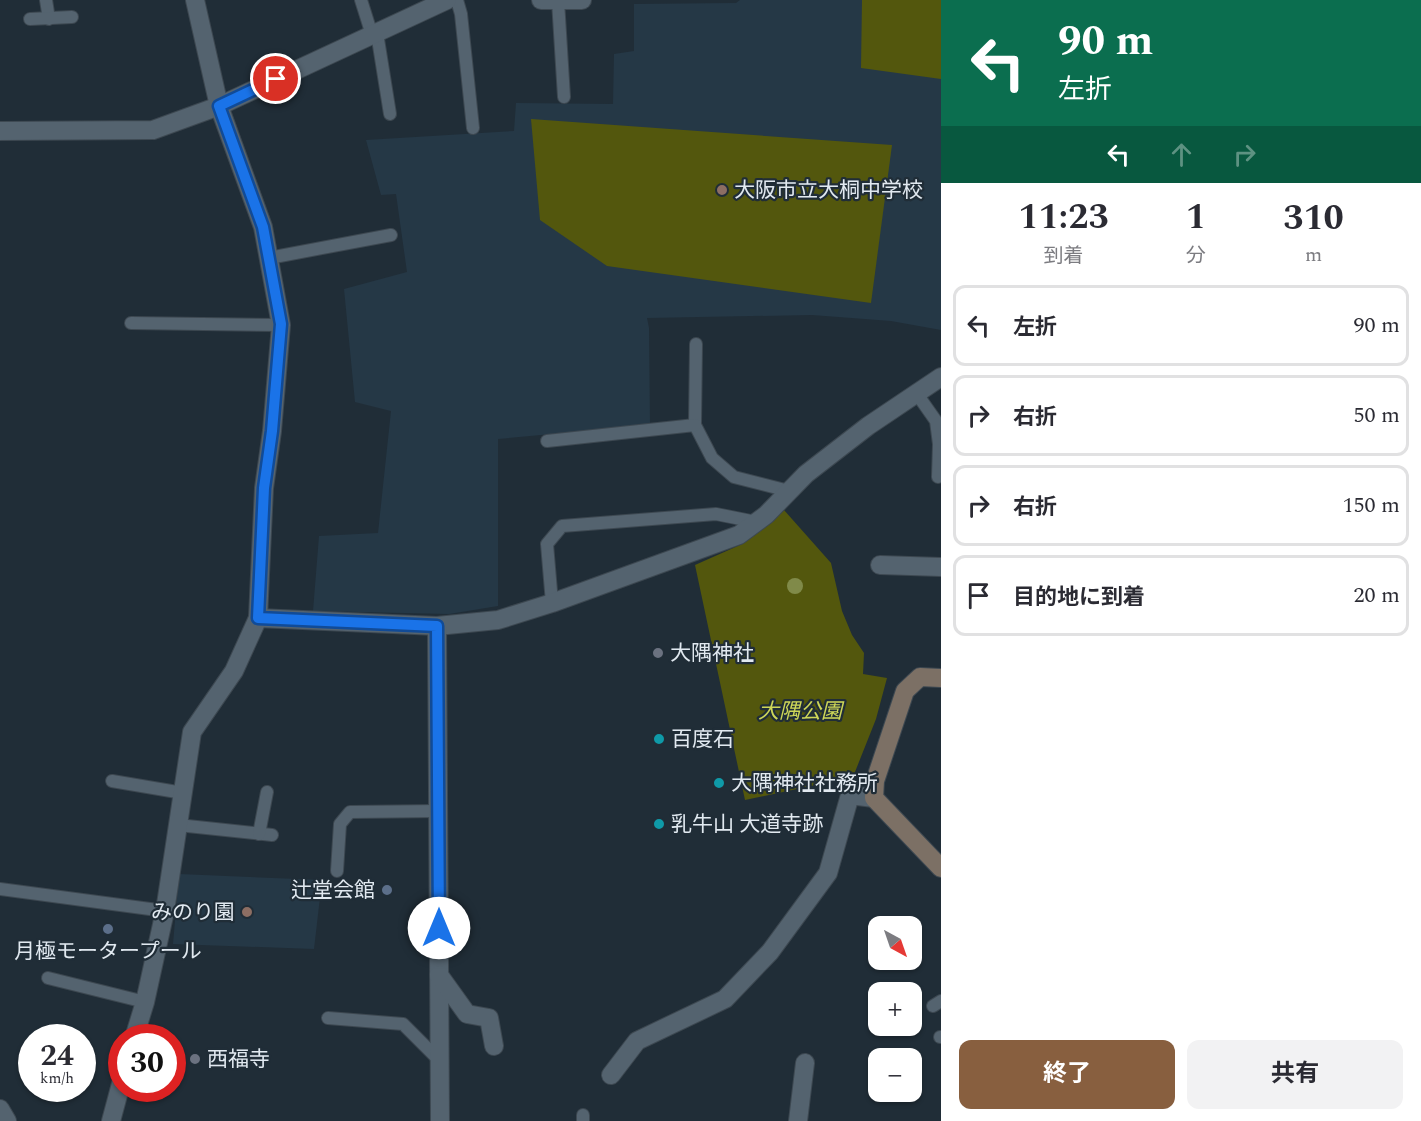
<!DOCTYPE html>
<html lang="ja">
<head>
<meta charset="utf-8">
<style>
  body { margin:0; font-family:Spectral,"Noto Sans JP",serif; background:#f2f2f3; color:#2b2b33; height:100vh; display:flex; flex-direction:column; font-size:22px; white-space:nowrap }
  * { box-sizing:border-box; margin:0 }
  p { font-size:20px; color:#7c7c81 }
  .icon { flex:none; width:33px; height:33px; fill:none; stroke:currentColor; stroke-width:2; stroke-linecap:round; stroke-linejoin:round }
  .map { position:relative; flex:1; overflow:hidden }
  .details { display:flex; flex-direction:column; background:#fff; width:480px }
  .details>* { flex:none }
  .banner { background:#0b6e4f; color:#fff; overflow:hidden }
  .needle { width:39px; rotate:140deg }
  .tools { position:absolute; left:868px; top:916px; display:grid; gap:12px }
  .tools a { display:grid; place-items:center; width:54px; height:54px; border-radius:12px; background:#fff; box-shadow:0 2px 4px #0004; font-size:30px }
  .speed { position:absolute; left:18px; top:1024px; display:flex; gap:12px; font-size:30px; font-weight:700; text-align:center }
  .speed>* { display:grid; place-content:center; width:78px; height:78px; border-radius:50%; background:#fff; box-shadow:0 2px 4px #0004; line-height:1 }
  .speed small { font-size:15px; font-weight:400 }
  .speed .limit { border:9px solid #d22; background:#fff; color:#111 }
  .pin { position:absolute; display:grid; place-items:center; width:51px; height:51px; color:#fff; margin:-26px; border:3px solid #fff; border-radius:50%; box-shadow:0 2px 6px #0007 }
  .me { position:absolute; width:66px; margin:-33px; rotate:0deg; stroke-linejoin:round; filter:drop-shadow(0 0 4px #0008) }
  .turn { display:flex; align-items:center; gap:21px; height:126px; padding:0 18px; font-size:27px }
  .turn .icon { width:78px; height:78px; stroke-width:2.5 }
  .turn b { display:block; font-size:42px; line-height:51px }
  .lanes { display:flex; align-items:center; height:57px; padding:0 18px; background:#0003; justify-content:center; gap:30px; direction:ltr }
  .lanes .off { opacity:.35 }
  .eta { display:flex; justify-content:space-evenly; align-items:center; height:102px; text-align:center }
  .eta b { font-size:36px; font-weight:700; line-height:42px }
  .primary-button { display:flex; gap:12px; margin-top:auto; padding:12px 18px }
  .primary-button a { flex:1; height:69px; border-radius:12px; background:#885f3f; color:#fff; font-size:24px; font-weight:700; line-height:69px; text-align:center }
  .primary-button a+a { background:#f2f2f3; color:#2b2b33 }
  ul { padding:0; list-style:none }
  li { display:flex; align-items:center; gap:18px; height:81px; margin:0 12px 9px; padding:0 6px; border:3px solid #e1e1e2; border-radius:12px }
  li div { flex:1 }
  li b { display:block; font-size:22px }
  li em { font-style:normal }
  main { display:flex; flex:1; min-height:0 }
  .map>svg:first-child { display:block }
  .built { fill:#253846 }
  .green { fill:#53570d }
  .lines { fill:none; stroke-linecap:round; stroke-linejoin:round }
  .lane-casing { stroke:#3d4851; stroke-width:14 }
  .street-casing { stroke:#3d4851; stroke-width:20 }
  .secondary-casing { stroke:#3d4851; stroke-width:20 }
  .lane { stroke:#54636f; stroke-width:12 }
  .street { stroke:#54636f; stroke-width:18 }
  .secondary { stroke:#7c7065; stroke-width:18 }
  .tree { fill:#808a49 }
  .route-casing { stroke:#114b97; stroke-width:15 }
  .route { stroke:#1a73e8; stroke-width:10 }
  .education-dot { fill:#8d6e63; stroke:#202d37; stroke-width:2 }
  .worship-dot { fill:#6b7280; stroke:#202d37; stroke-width:2 }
  .culture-dot { fill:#0f9aa8; stroke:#202d37; stroke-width:2 }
  .service-dot { fill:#5c6f8a; stroke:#202d37; stroke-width:2 }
  .labels { text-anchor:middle; stroke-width:4.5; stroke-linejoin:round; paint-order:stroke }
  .poi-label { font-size:21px; fill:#e1e9f0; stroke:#202d37; text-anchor:start }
  .park-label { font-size:21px; font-style:italic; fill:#ced758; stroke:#202d37 }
</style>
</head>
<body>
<main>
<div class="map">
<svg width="941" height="1121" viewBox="0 0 941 1121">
  <rect width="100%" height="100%" fill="#202d37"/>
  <g class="built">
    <path d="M 740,0 L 941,0 L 941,330 L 891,321 L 812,315 L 647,318 L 649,328 L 650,425 L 498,439 L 498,606 L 449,614 L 313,611 L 319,536 L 378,533 L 391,411 L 355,402 L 344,289 L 407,272 L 396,194 L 381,195 L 366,140 L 514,131 L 516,103 L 613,104 L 614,54 L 634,51 L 634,4 L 736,3 Z"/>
    <path d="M 179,874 L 322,880 L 314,949 L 173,944 Z"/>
  </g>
  <g class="green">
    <path d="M 862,0 L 941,0 L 941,79 L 861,68 Z"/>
    <path d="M 531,119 L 892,145 L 871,303 L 607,266 L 540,220 Z"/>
    <path d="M 784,510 L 831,563 L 842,611 L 852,635 L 864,653 L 863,674 L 887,678 L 876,719 L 853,777 L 745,800 L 695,565 L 740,545 Z"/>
  </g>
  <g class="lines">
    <defs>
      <g id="lane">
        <path d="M 46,0 L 49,19"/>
        <path d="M 361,0 L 372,35"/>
        <path d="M 457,0 L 461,14 L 473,128"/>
        <path d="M 558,1 L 564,97"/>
        <path d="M 30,19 L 72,17"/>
        <path d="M 377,33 L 390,114"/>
        <path d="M 269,258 L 391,235"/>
        <path d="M 131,323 L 281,325"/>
        <path d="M 696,344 L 695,425 L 712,458 L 734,477 L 789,491"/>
        <path d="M 917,394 L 936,421 L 939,444 L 938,477"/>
        <path d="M 547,441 L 695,425"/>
        <path d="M 552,603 L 547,544 L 562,526 L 716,514 L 756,522"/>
        <path d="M 112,781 L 183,793"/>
        <path d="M 178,825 L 272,835"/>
        <path d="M 259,834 L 267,792"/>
        <path d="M 337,871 L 340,824 L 350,812 L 439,811"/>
        <path d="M 0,889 L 165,911"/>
        <path d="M 48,978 L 145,1002"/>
        <path d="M 933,1006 L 941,1001"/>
        <path d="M 328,1018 L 403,1024 L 440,1061"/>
        <path d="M 940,1037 L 941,1037"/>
        <path d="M 583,1115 L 583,1121"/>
      </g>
      <g id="street">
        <path d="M 541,0 L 582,0"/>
        <path d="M 0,131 L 153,130 L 219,106 L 447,0"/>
        <path d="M 880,565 L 941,567"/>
        <path d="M 258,618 L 437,626 L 498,620 L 552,603 L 739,535 L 766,515 L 806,474 L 868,426 L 941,377"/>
        <path d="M 437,626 L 440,1121"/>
        <path d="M 439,975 L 467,1014 L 489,1018 L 494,1046"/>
        <path d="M 134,1038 L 145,1002 L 165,911 L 192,732 L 234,671 L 258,618 L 264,488 L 272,431 L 281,325 L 263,227 L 219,106 L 195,0"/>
        <path d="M 611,1075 L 637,1041 L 725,999 L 770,952 L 828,873 L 850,795 L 874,798"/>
        <path d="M 0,1109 L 7,1121"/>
        <path d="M 111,1121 L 122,1080"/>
        <path d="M 798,1121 L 805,1063"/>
      </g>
      <path id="secondary" d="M 941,678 L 920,677 L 905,691 L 875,781 L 874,798 L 941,868"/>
    </defs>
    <use href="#lane" class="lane-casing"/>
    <use href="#street" class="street-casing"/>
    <use href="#secondary" class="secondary-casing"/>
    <use href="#lane" class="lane"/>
    <use href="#street" class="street"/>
    <use href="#secondary" class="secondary"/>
  </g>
  <circle class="tree" cx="795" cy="586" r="8"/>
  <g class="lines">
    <defs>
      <path id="route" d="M 276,79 L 219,106 L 263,227 L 281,324 L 272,431 L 264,488 L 258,618 L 437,626 L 439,928"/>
    </defs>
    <use href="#route" class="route-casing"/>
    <use href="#route" class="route"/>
  </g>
  <g class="education-dot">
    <circle cx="722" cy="190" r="6"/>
    <circle cx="247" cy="912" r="6"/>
  </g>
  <g class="worship-dot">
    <circle cx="658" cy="653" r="6"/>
    <circle cx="195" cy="1059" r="6"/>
  </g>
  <g class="culture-dot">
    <circle cx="659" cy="739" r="6"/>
    <circle cx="719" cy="783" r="6"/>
    <circle cx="659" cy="824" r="6"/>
  </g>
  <g class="service-dot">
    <circle cx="387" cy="890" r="6"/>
    <circle cx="108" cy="929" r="6"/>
  </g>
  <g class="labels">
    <g class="poi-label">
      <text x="734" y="197">大阪市立大桐中学校</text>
      <text x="670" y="660">大隅神社</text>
      <text x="671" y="746">百度石</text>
      <text x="731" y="790">大隅神社社務所</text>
      <text x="671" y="831">乳牛山 大道寺跡</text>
      <text x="375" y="897" text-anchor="end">辻堂会館</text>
      <text x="235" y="919" text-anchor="end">みのり園</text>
      <text x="108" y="958" text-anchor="middle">月極モータープール</text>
      <text x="207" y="1066">西福寺</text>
    </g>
    <g class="park-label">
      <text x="800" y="718">大隅公園</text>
    </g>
  </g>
</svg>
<div class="tools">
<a><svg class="needle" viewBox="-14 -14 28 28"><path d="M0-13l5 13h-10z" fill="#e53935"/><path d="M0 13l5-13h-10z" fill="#7c7c81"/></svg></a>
<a>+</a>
<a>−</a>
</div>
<div class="speed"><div>24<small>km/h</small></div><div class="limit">30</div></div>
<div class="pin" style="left:276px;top:79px;background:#d93025"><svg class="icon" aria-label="arrive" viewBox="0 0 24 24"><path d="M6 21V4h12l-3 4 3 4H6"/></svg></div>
<svg class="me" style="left:439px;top:928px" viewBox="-20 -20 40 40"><circle r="19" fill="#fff"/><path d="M0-13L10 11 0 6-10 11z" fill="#1a73e8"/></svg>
</div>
<section class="details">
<div class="banner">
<div class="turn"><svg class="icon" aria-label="left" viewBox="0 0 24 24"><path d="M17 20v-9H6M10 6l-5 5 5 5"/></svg><div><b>90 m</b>左折</div></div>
<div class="lanes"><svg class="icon" aria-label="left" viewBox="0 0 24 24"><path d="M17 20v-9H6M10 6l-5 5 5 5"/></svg><svg class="icon off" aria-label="ahead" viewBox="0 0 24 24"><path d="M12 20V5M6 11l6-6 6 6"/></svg><svg class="icon off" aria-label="right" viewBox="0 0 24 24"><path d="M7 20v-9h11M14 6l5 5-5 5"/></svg></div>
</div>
<div class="eta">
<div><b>11:23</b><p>到着</p></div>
<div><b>1</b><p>分</p></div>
<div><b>310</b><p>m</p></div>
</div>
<ul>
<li><svg class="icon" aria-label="left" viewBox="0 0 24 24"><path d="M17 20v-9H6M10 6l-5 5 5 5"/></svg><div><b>左折</b></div><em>90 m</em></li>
<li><svg class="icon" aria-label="right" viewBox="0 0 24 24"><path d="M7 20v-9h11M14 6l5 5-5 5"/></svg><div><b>右折</b></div><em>50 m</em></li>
<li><svg class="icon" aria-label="right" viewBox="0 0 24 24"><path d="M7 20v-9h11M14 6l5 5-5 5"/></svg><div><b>右折</b></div><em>150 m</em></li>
<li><svg class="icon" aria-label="arrive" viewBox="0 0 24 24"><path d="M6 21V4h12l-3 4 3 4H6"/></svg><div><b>目的地に到着</b></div><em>20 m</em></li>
</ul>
<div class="primary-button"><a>終了</a><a>共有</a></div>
</section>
</main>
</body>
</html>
